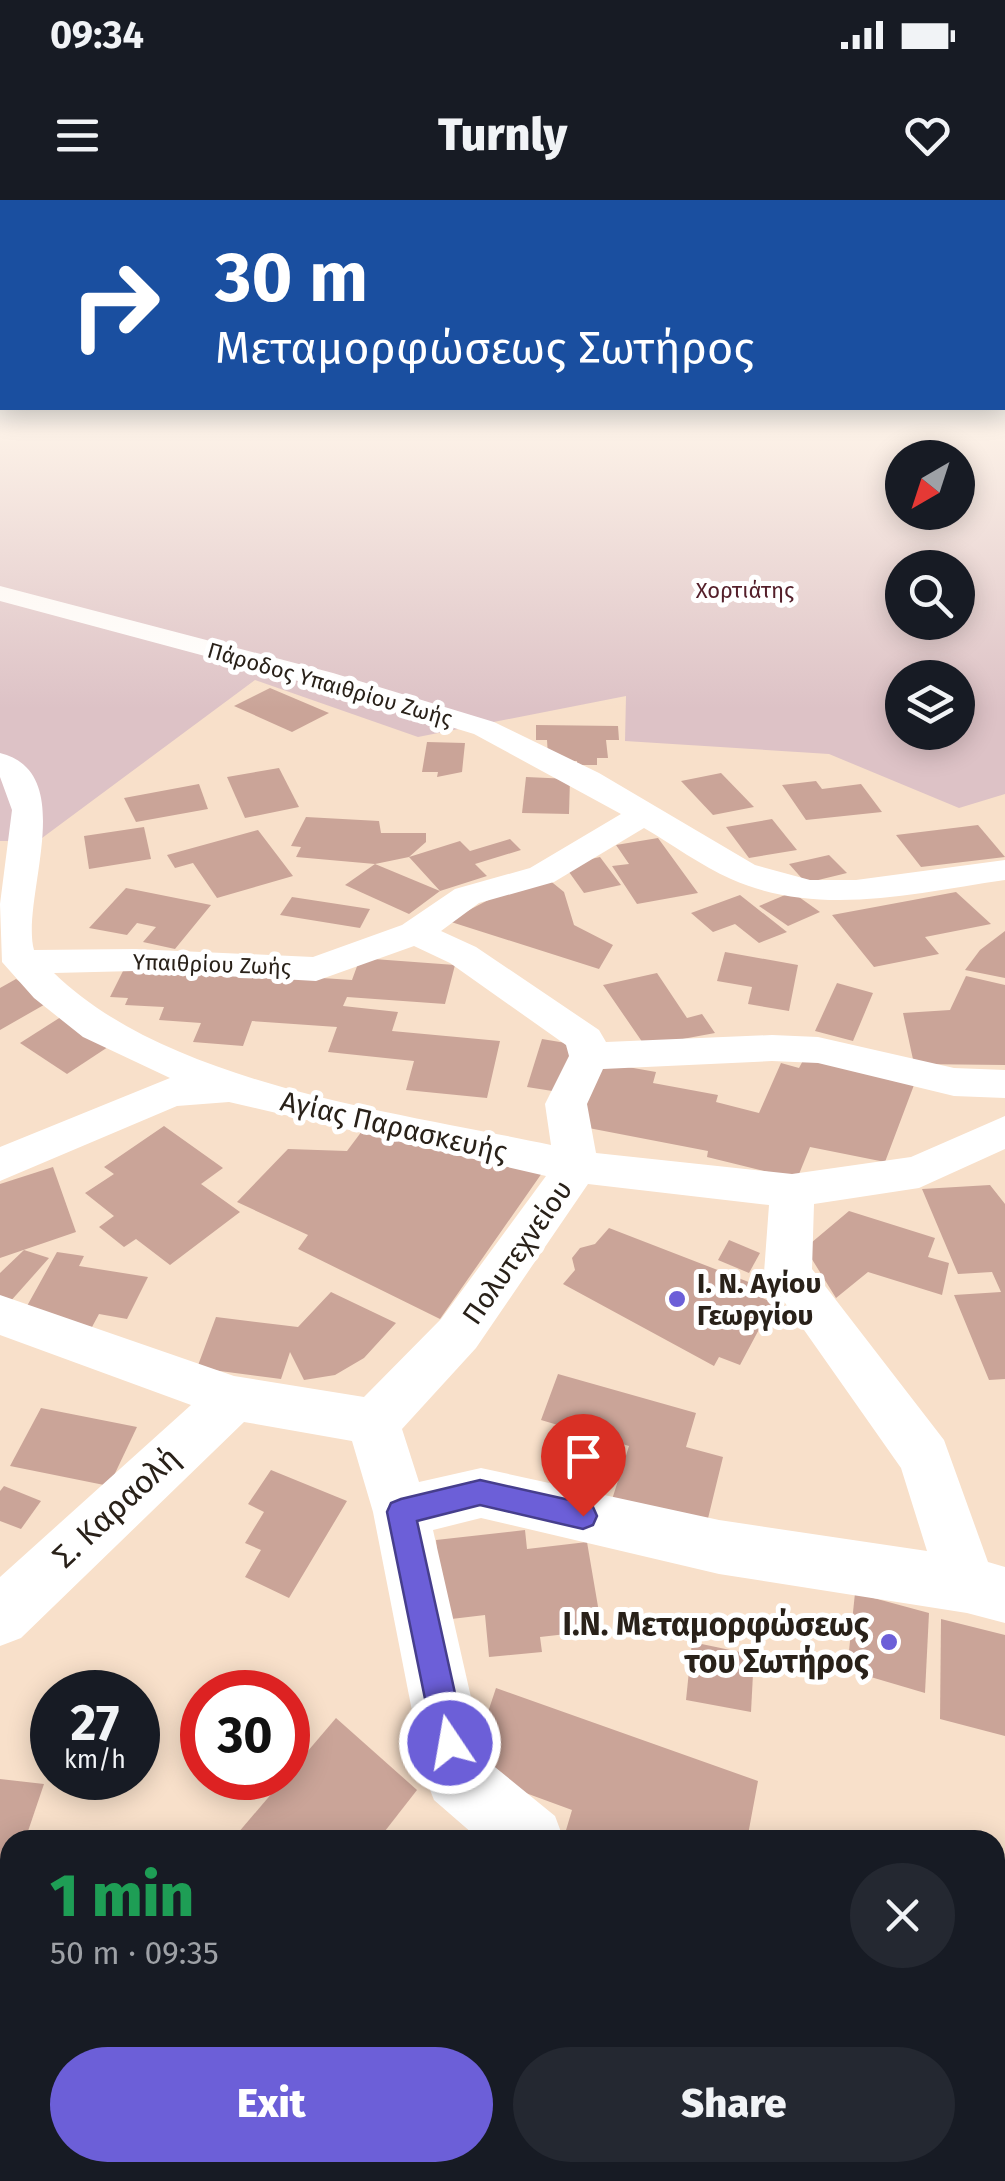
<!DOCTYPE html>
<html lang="en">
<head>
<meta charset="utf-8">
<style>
  body { margin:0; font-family:"Fira Sans",sans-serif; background:#242831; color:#f1f3f6; height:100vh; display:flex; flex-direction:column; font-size:38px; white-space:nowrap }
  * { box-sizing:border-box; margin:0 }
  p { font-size:32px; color:#9ea1a6 }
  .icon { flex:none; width:55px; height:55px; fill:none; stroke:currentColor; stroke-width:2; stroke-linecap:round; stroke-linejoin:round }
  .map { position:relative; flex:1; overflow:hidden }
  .panel { position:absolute; left:0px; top:1630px; width:1005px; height:352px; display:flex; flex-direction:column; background:#171b24; border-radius:30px 30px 0 0; box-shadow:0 5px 25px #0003 }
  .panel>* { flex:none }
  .hud { position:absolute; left:0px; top:0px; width:1005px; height:210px; box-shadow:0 5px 25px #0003; background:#1a4fa0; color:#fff; overflow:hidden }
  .needle { width:65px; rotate:219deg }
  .fabs { position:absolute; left:885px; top:240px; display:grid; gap:20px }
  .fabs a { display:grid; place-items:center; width:90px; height:90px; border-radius:50%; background:#171b24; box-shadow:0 5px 25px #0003; font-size:50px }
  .speed { position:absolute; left:30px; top:1470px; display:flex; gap:20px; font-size:50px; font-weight:700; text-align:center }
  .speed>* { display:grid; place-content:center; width:130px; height:130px; border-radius:50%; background:#171b24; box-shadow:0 5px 25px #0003; line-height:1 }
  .speed small { font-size:25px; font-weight:400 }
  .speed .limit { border:15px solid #d22; background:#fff; color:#111 }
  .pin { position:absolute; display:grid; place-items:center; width:85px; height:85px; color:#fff; margin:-102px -42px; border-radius:50% 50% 50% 0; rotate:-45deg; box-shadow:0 0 10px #0007 }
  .pin .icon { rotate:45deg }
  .me { position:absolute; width:110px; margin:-55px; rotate:348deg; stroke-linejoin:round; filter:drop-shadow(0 0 8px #0008) }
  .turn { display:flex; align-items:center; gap:35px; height:210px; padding:0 50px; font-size:45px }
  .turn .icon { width:130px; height:130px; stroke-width:2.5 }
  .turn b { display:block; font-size:70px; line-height:85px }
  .round { display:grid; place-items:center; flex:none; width:105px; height:105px; border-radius:52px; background:#242831 }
  .head { display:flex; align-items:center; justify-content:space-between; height:170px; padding:0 50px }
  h1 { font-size:60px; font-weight:800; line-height:75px; color:#1e9e55 }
  .action { display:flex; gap:20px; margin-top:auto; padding:20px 50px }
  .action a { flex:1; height:115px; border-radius:60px; background:#6c5fd8; color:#fff; font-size:40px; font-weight:800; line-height:115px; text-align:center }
  .action a+a { background:#242831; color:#f1f3f6 }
  .status { display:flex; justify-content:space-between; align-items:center; height:70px; padding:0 50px; background:#171b24; direction:ltr }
  .status svg { height:28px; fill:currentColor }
  header { display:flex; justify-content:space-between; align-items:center; height:130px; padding:0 50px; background:#171b24; font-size:45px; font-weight:800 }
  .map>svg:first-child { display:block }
  .green { fill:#ddc2c6; fill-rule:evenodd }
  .building { fill:#caa498 }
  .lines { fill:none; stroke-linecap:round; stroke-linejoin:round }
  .minor { fill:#fff; fill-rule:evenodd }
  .route { fill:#6c5fd8; stroke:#463e8c; stroke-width:2.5 }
  .poi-dot { fill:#6c5fd8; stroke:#fff; stroke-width:4 }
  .labels { text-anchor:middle; stroke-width:10; stroke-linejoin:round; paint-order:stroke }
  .far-park-label { font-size:22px; fill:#541f2a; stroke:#fff }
  .far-street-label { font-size:22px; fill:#292119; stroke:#fff }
  .street-label { font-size:28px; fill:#292119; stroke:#fff }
  .poi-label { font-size:28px; font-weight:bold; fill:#292119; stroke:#fff; text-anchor:start }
  .near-street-label { font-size:32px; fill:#292119; stroke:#fff }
  .near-poi-label { font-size:32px; font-weight:bold; fill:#292119; stroke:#fff; text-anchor:end }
</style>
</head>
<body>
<div class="status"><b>09:34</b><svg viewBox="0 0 49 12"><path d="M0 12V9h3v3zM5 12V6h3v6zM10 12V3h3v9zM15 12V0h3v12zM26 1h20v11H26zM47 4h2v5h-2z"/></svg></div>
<header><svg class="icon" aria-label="menu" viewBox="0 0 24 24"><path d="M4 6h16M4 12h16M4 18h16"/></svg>Turnly<svg class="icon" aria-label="heart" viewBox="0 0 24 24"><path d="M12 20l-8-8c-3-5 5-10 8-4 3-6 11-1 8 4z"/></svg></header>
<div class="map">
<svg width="1005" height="1981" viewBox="0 0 1005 1981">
  <rect width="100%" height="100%" fill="#f8e0ca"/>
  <path class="green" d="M 0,232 L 1005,232 L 1005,594 L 959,608 L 829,554 L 625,541 L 626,496 L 418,537 L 255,480 L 38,641 L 0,641 ZM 902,258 L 958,258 L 958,312 L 902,312 ZM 902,368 L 958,368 L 958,422 L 902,422 ZM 902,478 L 958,478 L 958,532 L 902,532 Z"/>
  <g class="building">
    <path d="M 270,488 L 329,513 L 292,532 L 234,506 Z"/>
    <path d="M 536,525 L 618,526 L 619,540 L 606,540 L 608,558 L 597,558 L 597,565 L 577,565 L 577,561 L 562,562 L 548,556 L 547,540 L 536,540 Z"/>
    <path d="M 427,542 L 465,543 L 462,572 L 437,577 L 438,572 L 422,572 Z"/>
    <path d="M 279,568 L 299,607 L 245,618 L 227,577 Z"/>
    <path d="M 721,573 L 754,607 L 713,615 L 681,581 Z"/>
    <path d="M 526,577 L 570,579 L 569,614 L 522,613 Z"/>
    <path d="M 816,581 L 822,589 L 861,584 L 882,612 L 806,620 L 782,585 Z"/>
    <path d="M 199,584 L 208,609 L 136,622 L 124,598 Z"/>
    <path d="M 306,617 L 379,621 L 381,633 L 426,633 L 426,642 L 409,657 L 460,641 L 470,651 L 510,639 L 521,650 L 475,664 L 487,676 L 440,691 L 409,657 L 375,664 L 296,657 L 301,647 L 291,646 Z"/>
    <path d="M 772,619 L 797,650 L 749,658 L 726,627 Z"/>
    <path d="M 978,625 L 1005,657 L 921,667 L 896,635 Z"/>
    <path d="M 144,627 L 151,659 L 89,669 L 84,636 Z"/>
    <path d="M 258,630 L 293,676 L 217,698 L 193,663 L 175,668 L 167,655 Z"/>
    <path d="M 658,638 L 698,693 L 637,704 L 612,666 L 629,664 L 616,645 Z"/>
    <path d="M 829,655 L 847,673 L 806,683 L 789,664 Z"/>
    <path d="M 600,657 L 621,685 L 584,693 L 564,665 Z"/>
    <path d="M 375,664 L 440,691 L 409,714 L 345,685 Z"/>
    <path d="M 548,679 L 564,692 L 574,725 L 613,745 L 599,769 L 448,721 L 496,696 Z"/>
    <path d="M 126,688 L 211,705 L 175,749 L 143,742 L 156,727 L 137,723 L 127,735 L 89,728 Z"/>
    <path d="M 792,692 L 820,712 L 788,726 L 759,706 Z"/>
    <path d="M 956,692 L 991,724 L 925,737 L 939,754 L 874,767 L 832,715 Z"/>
    <path d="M 740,695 L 787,732 L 759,743 L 735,724 L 713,732 L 691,713 Z"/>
    <path d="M 292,697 L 370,709 L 360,728 L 280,715 Z"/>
    <path d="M 1005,731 L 1005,778 L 965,770 L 980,750 Z"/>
    <path d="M 725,752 L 798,765 L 789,811 L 748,804 L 752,787 L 717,781 Z"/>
    <path d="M 360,758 L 455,765 L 445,804 L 347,797 L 343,806 L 398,812 L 392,831 L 500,841 L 487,898 L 406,890 L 414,861 L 328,852 L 337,827 L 252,821 L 243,846 L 193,842 L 201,823 L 159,820 L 164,807 L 125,805 L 128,798 L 110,797 L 126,765 L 352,780 Z"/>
    <path d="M 657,773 L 687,818 L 702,814 L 715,833 L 645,846 L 603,785 Z"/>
    <path d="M 966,776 L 1005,785 L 1005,865 L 914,864 L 903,813 L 950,810 Z"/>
    <path d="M 16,779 L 49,802 L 0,830 L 0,788 Z"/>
    <path d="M 837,783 L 873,793 L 853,841 L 815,831 Z"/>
    <path d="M 64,815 L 111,845 L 67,874 L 20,843 Z"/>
    <path d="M 542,839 L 578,845 L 565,893 L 527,887 Z"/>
    <path d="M 807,853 L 914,885 L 885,962 L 810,947 L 797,979 L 707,957 L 708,951 L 573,925 L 594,861 L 656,872 L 653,883 L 718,895 L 716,902 L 759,913 L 781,863 L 799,868 Z"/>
    <path d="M 164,926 L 223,968 L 201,984 L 240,1012 L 170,1065 L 136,1039 L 124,1047 L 99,1027 L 114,1016 L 85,993 L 114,974 L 104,967 Z"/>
    <path d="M 365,927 L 542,973 L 440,1119 L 298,1049 L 308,1035 L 237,1002 L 288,949 L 347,951 Z"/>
    <path d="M 53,967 L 76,1032 L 0,1058 L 0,984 Z"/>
    <path d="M 990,985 L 1005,1004 L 1005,1179 L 989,1180 L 954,1095 L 1001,1092 L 992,1072 L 958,1074 L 922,989 Z"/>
    <path d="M 849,1011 L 935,1038 L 928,1057 L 949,1063 L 942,1095 L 868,1072 L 836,1098 L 805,1048 Z"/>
    <path d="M 609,1028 L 759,1086 L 754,1094 L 773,1103 L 740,1165 L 719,1157 L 714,1166 L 563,1084 L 575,1070 L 572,1058 L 580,1048 L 595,1044 Z"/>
    <path d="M 729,1040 L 760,1053 L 749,1073 L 718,1060 Z"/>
    <path d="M 24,1050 L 49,1058 L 9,1103 L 0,1099 L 0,1073 Z"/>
    <path d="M 57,1052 L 84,1056 L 79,1066 L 148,1077 L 127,1119 L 99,1114 L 92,1127 L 22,1115 Z"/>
    <path d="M 331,1092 L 396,1123 L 364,1158 L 335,1175 L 304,1180 L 290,1152 L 281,1179 L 197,1168 L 216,1117 L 298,1127 Z"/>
    <path d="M 558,1174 L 696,1213 L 686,1247 L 723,1257 L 703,1339 L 609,1309 L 629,1246 L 541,1220 Z"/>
    <path d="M 41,1208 L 137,1227 L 109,1286 L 10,1266 Z"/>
    <path d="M 271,1270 L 347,1301 L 289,1398 L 245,1377 L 261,1350 L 245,1343 L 264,1312 L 248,1304 Z"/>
    <path d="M 4,1286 L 41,1301 L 21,1329 L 0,1321 L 0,1291 Z"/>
    <path d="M 525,1330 L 527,1349 L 587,1342 L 602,1430 L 540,1437 L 542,1452 L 489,1457 L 485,1415 L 443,1420 L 436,1340 Z"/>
    <path d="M 855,1393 L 929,1413 L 925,1493 L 847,1470 Z"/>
    <path d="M 941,1419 L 1005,1435 L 1005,1536 L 940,1519 Z"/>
    <path d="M 692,1442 L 754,1455 L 751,1512 L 686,1500 Z"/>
    <path d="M 496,1488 L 758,1581 L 747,1640 L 564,1637 L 572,1610 L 468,1572 Z"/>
    <path d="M 336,1518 L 417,1590 L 378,1640 L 232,1640 Z"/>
    <path d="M 0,1579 L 44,1584 L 25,1640 L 10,1640 L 10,1747 L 0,1746 Z"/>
    <path d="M 172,1972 L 423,1972 L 416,1981 L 177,1981 Z"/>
    <path d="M 599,1972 L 619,1972 L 625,1981 L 591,1981 Z"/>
    <path d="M 664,1972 L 736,1972 L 734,1981 L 662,1981 Z"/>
    <path d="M 754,1972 L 952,1972 L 950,1981 L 752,1981 Z"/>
  </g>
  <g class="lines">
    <g class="minor">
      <path d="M 0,386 L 333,473 L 494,522 L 599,573 L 755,665 L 810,680 L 856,680 L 1005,660 L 1005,680 C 914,693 819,718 731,679 C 701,666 672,644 644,628 L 554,682 L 479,703 L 441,731 L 476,747 L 599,830 L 606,842 L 772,835 L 818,837 L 954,868 L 1005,870 L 1005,898 L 954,896 L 818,863 L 772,861 L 603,869 L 587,904 L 596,953 L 792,974 L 911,957 L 1005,916 L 1005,949 L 919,988 L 814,1004 L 812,1069 L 944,1240 L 988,1362 L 1005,1367 L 1005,1423 L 967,1413 L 719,1374 L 481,1318 L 433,1330 L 485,1559 L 555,1616 L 564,1640 L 480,1640 L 434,1600 L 425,1577 L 373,1312 L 352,1241 L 244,1222 L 21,1438 L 0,1446 L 0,1377 L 191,1205 L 0,1135 L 0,1095 L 234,1176 L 364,1197 L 441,1119 L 546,976 L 229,902 L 177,906 L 0,981 L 0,947 L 170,878 L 83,837 L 34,798 L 2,762 L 0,704 L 12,610 L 0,577 L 0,553 C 81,573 20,699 34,750 L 135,749 L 313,757 L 402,725 L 455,689 L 530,668 L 621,614 L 474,534 L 313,485 L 0,401 ZM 414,746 L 450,763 L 566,845 L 569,856 L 545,904 L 551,945 C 397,912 169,885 54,773 L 135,771 L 316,781 ZM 588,984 L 769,1005 L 764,1073 L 901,1268 L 927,1351 L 719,1320 L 481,1268 L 419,1282 L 402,1229 L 476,1148 Z"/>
      <path d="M 995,1793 L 1005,1796 L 1005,1870 L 995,1867 Z"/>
      <path d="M 0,1854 L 10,1859 L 10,1942 L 0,1938 Z"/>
      <path d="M 28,1972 L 111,1972 L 114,1981 L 32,1981 Z"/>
    </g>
  </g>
  <linearGradient id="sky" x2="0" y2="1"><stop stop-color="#8bb1c3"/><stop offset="0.46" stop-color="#fcf1e7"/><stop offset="1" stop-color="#fcf1e7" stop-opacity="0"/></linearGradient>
  <rect width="1005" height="509" fill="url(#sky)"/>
  <path class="route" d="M 480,1280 L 583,1303 L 593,1307 L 597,1316 L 593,1325 L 583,1329 L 480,1305 L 417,1321 L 466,1543 L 461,1554 L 450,1559 L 438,1554 L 434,1543 L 387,1312 L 391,1303 L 401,1299 Z"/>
  <g class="poi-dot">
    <circle cx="677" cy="1099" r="10"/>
    <circle cx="889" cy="1442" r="10"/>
  </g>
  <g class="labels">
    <g class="far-park-label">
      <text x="745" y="398">Χορτιάτης</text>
    </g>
    <g class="far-street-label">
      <text transform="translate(330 484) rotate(16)" y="8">Πάροδος Υπαιθρίου Ζωής</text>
      <text transform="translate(212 764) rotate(2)" y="8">Υπαιθρίου Ζωής</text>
    </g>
    <g class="street-label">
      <text transform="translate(394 926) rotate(13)" y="10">Αγίας Παρασκευής</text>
      <text transform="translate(517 1052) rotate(-55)" y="10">Πολυτεχνείου</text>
    </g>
    <g class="poi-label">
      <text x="697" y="1093">Ι. Ν. Αγίου<tspan x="697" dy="32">Γεωργίου</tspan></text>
    </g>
    <g class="near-street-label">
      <text transform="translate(116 1307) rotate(-43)" y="11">Σ. Καραολή</text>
    </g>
    <g class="near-poi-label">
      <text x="869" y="1435">I.N. Μεταμορφώσεως<tspan x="869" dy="37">του Σωτήρος</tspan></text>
    </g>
  </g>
</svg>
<div class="fabs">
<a><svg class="needle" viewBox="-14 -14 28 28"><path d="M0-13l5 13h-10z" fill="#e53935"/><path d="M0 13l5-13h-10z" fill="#9ea1a6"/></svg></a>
<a><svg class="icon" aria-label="search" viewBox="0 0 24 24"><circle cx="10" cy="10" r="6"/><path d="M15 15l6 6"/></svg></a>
<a><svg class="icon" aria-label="layers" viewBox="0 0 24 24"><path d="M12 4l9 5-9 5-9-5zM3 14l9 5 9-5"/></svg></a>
</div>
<div class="speed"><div>27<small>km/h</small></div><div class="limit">30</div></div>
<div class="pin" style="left:583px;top:1316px;background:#d93025"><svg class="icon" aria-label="arrive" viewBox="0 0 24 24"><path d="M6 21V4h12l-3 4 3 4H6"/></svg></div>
<svg class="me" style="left:450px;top:1543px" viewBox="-20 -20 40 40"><circle r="17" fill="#6c5fd8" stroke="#fff" stroke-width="3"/><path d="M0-11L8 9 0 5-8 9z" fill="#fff"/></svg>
<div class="hud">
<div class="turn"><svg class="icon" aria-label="right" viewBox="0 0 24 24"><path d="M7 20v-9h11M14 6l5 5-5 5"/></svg><div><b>30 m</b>Μεταμορφώσεως Σωτήρος</div></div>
</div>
<section class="panel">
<div class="head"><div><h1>1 min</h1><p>50 m · 09:35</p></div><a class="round"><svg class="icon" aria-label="close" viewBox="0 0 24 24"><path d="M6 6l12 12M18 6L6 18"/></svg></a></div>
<div class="action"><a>Exit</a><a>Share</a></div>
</section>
</div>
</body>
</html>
